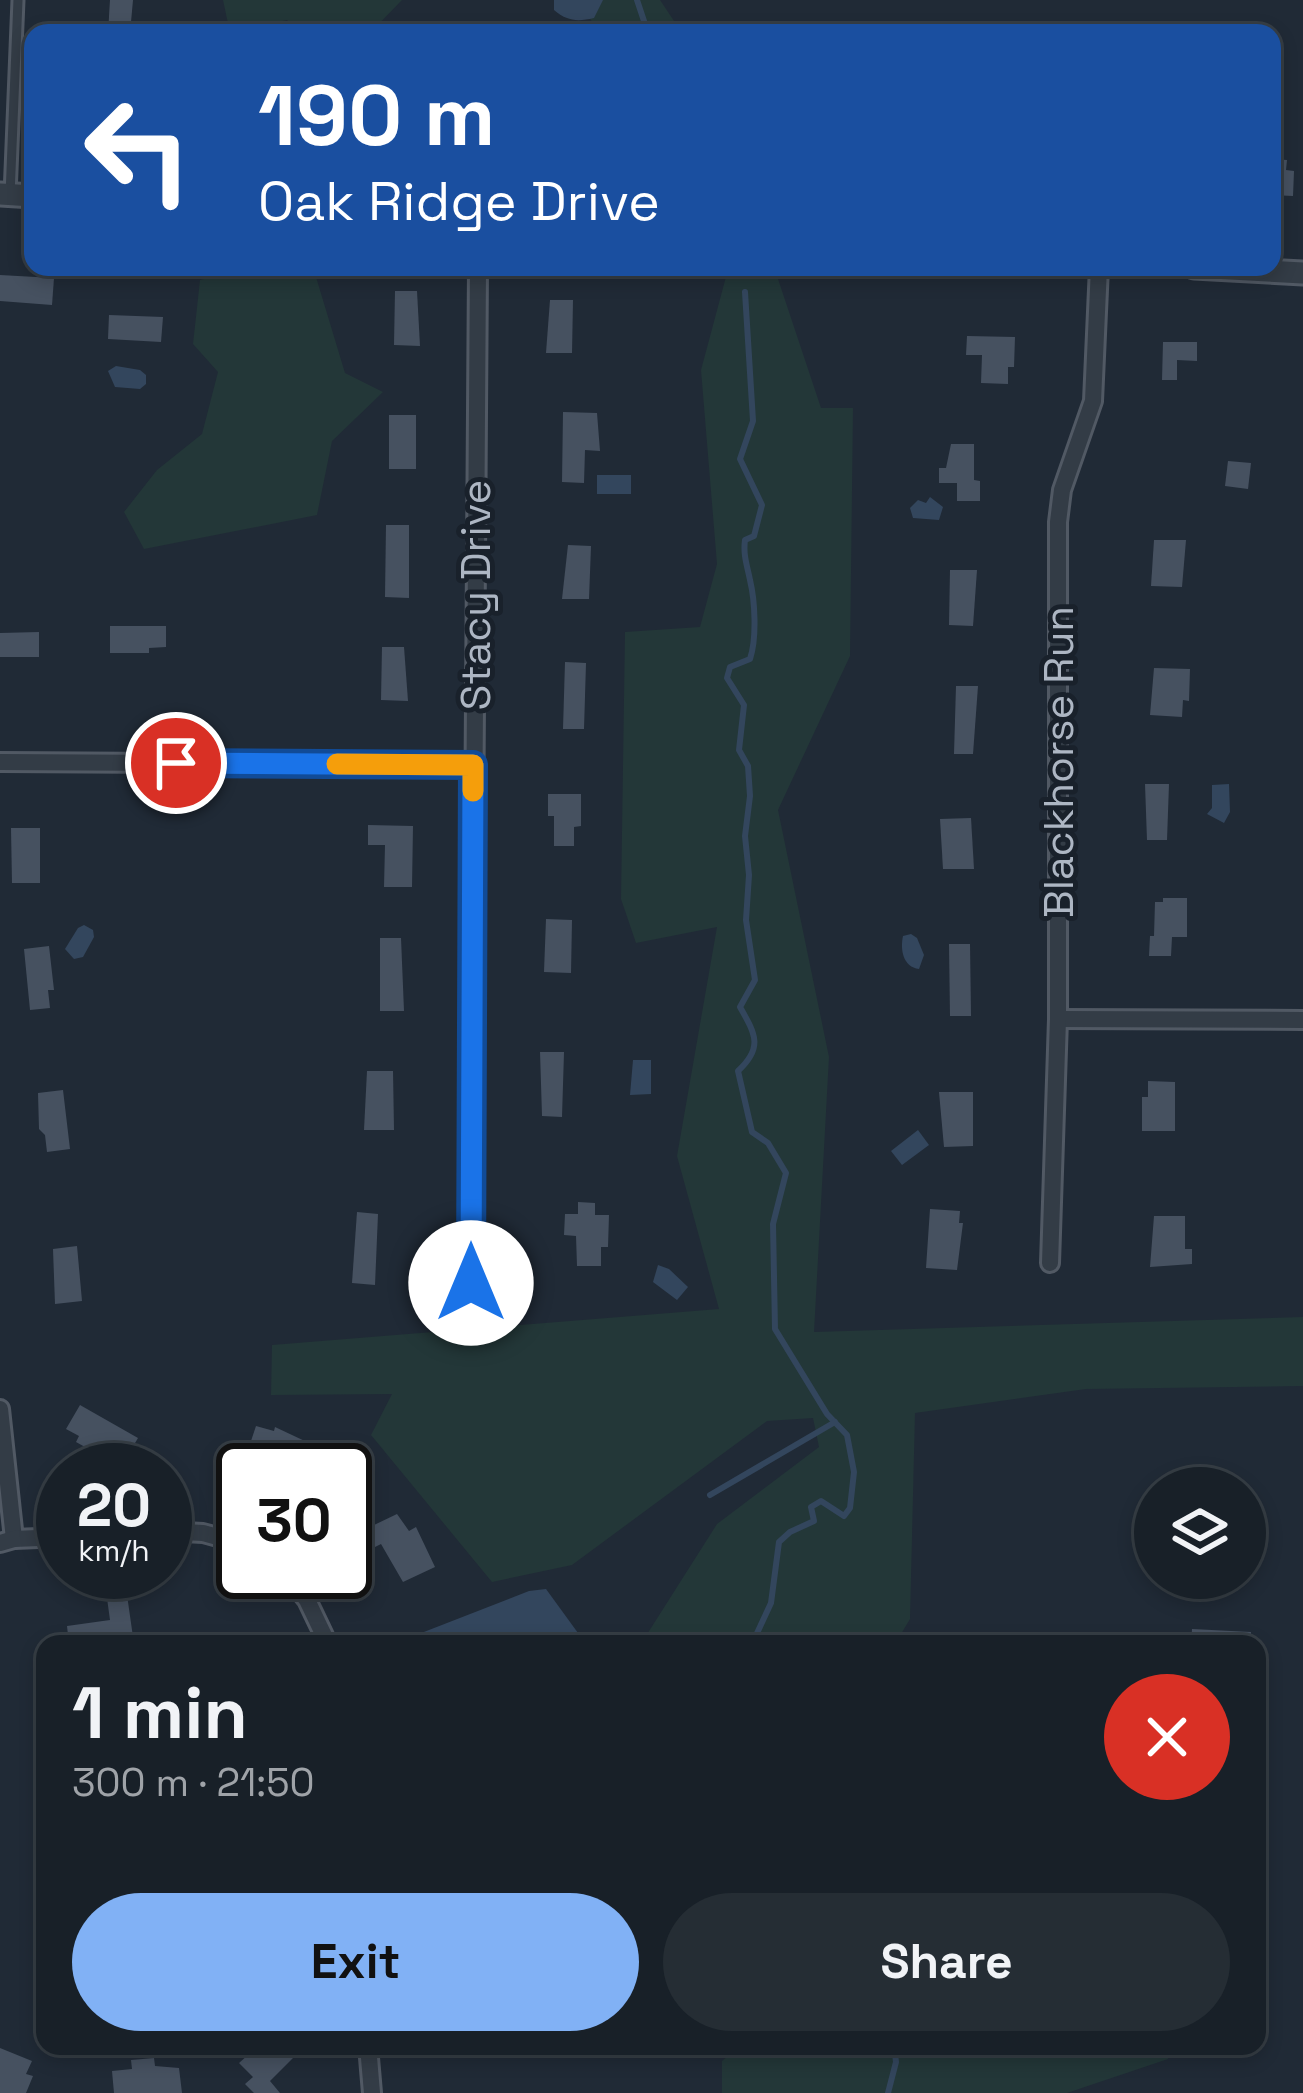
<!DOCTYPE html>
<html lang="en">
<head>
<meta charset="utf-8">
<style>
  body { margin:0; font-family:"Space Grotesk",sans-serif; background:#252d34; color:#f1f3f6; height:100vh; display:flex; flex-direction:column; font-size:45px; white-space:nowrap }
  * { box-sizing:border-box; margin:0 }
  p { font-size:39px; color:#9fa3a8 }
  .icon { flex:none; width:66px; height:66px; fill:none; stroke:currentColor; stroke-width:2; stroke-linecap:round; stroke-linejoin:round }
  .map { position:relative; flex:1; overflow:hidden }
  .details { position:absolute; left:36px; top:1635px; width:1230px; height:420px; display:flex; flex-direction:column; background:#182028; border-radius:24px; box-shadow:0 6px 18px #0003,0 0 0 3px #363e45 }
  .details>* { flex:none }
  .banner { position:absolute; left:24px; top:24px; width:1257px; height:252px; border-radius:24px; box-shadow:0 6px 18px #0003,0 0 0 3px #363e45; background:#1a4fa0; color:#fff; overflow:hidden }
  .fabs { position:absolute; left:1134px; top:1467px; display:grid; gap:24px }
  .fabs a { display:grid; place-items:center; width:132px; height:132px; border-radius:50%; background:#182028; box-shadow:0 6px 18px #0003,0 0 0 3px #363e45; font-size:60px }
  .speed { position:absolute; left:36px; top:1443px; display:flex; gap:24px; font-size:60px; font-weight:700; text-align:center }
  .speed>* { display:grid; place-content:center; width:156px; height:156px; border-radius:50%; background:#182028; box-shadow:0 6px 18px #0003,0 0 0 3px #363e45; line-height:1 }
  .speed small { font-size:30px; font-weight:400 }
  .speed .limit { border:6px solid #111; border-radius:18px; background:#fff; color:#111 }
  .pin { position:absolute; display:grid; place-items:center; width:102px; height:102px; color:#fff; margin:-51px; border:6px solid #fff; border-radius:50%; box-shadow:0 3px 12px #0007 }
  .me { position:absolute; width:132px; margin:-66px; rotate:0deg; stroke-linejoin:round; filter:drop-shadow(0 0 9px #0008) }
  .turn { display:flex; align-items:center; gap:42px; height:252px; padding:0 36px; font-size:54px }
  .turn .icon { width:156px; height:156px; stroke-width:2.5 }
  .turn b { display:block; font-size:84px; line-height:102px }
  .round { display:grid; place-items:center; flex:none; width:126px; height:126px; border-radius:63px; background:#252d34 }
  .summary { display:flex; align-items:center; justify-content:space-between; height:204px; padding:0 36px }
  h1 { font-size:72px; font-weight:700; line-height:90px }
  .cta { display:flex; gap:24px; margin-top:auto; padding:24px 36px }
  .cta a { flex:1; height:138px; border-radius:72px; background:#81b1f5; color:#111; font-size:48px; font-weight:700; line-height:138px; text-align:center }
  .cta a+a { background:#252d34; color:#f1f3f6 }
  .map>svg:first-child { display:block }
  .green { fill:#233738 }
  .water { fill:#33465d }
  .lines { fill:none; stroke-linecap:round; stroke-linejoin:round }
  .stream { stroke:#33465d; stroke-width:6 }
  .building { fill:#465160 }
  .service-casing { stroke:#515964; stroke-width:15 }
  .minor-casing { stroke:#515964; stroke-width:22 }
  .tertiary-casing { stroke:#515964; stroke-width:27 }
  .service { stroke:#333c46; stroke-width:9 }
  .minor { stroke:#333c46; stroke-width:16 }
  .tertiary { stroke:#333c46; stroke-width:21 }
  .route-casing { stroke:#114b97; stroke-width:30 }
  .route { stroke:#1a73e8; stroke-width:21 }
  .slow { stroke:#f59e0b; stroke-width:21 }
  .labels { text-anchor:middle; stroke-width:10; stroke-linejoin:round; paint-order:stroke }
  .street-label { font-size:42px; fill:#adb6c3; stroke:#19212b }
</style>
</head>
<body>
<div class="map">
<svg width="1303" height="2093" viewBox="0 0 1303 2093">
  <rect width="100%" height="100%" fill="#202a36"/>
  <g class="green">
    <path d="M 223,0 L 402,0 L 370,33 L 298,33 L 287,20 L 230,33 Z"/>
    <path d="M 577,0 L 660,0 L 682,33 L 600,33 Z"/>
    <path d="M 253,267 L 313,267 L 345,373 L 383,392 L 332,441 L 317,515 L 144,549 L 124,512 L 157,470 L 202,434 L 218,372 L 193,344 L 200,280 Z"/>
    <path d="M 727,273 L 777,276 L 821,408 L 853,408 L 850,656 L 778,810 L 829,1057 L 814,1332 L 1303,1317 L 1303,1386 L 1086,1389 L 915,1413 L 910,1619 L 895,1644 L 664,1644 L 644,1639 L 717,1524 L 819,1447 L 813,1418 L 767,1421 L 572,1565 L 492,1582 L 371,1435 L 392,1394 L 271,1395 L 272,1345 L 719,1309 L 677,1156 L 717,927 L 636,943 L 621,899 L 625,632 L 700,627 L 717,564 L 701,370 Z"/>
    <path d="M 740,2046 L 1167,2046 L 1168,2059 L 1067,2093 L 722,2093 L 722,2061 Z"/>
  </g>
  <g class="water">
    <path d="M 554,0 L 603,0 L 594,18 C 577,22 567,21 554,10 Z"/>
    <path d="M 116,366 L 140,370 L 146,375 L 146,384 L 140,389 L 115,387 L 108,371 Z"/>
    <rect x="597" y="475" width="34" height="19"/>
    <path d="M 930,497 L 943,507 L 939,520 L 913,518 L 910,508 L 918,500 L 926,503 Z"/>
    <path d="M 1229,784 L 1230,812 L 1224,823 L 1207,814 L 1212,808 L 1212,785 Z"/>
    <path d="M 84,925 L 93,930 L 94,937 L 83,957 L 74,959 L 65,949 L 78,928 Z"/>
    <path d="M 911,934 L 917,938 L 924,955 L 919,969 C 903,967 900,950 903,936 Z"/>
    <path d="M 633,1060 L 651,1060 L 651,1094 L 630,1095 Z"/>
    <path d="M 918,1130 L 929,1145 L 902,1165 L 891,1151 Z"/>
    <path d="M 658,1265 L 669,1269 L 688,1287 L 677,1300 L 653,1282 Z"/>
    <path d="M 546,1589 L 586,1644 L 393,1644 L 529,1591 Z"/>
  </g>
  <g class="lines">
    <g class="stream">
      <path d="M 637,0 L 648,33"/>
      <path d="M 745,292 L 753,421 L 740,459 L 762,505 L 754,536 L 745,540 C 743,555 747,565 750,580 C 755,601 757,638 750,659 L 730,667 L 727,678 L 744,705 L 739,750 L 748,766 L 750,796 L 745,836 L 749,875 L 746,920 L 755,980 L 740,1007 C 756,1035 763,1048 738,1071 L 752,1132 L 768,1143 L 786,1173 L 773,1224 L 775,1329 L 827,1414 L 847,1435 L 854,1472 L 850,1508 L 844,1516 L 821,1501 L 811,1507 L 814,1521 L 790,1532 L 779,1542 L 771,1603 L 752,1644"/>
      <path d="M 710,1495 L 835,1422"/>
      <path d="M 888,2093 L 896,2062 L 894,2046"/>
    </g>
  </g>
  <g class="building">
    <path d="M 110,0 L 133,0 L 130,33 L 108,33 Z"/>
    <path d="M 1272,159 L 1287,160 L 1286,170 L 1294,171 L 1293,196 L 1272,195 Z"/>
    <path d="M 0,275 L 54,278 L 52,305 L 0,301 Z"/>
    <path d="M 395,291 L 417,291 L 420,346 L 394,345 Z"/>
    <path d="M 550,300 L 573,300 L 572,353 L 546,353 Z"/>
    <path d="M 109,315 L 163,317 L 161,342 L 108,339 Z"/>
    <path d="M 967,336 L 1015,337 L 1014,367 L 1008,367 L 1008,384 L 981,383 L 982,355 L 966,355 Z"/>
    <path d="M 1163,342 L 1197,342 L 1197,361 L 1177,360 L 1177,380 L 1162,380 Z"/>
    <path d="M 563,412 L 597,413 L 600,451 L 585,450 L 584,483 L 562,482 Z"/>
    <rect x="389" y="415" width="27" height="54"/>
    <path d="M 951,444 L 974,444 L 974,480 L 980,481 L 980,501 L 957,501 L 957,483 L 939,483 L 939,468 L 946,468 Z"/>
    <path d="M 1228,461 L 1251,463 L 1248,489 L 1225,486 Z"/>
    <path d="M 386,525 L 409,525 L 409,598 L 385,597 Z"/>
    <path d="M 1154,540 L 1186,540 L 1182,587 L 1151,586 Z"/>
    <path d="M 568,545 L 591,546 L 589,599 L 562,599 Z"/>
    <path d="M 950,570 L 977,570 L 973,626 L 949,625 Z"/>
    <path d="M 110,626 L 166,626 L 166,647 L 149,648 L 149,653 L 110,653 Z"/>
    <path d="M 39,632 L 39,657 L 0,657 L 0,633 Z"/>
    <path d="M 382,647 L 404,647 L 408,701 L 381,700 Z"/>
    <path d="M 565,662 L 586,663 L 584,729 L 563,729 Z"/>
    <path d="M 1154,668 L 1190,669 L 1189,701 L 1183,700 L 1182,717 L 1150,715 Z"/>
    <path d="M 956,686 L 978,686 L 973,754 L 954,754 Z"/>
    <path d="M 1145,784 L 1169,784 L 1167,840 L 1147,840 Z"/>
    <path d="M 548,794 L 581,794 L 581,826 L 574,827 L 574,846 L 554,846 L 554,816 L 548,816 Z"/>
    <path d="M 971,818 L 974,869 L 943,869 L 940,819 Z"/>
    <path d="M 368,825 L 413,826 L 412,887 L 384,887 L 385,845 L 368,845 Z"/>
    <path d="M 11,828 L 40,828 L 40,883 L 12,883 Z"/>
    <path d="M 1163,898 L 1187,898 L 1187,937 L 1172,937 L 1171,956 L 1149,956 L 1150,936 L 1154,936 L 1155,902 L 1163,902 Z"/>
    <path d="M 546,919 L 572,920 L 571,973 L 544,972 Z"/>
    <path d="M 380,938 L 401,938 L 404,1011 L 380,1011 Z"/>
    <path d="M 949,944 L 970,944 L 971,1016 L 950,1016 Z"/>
    <path d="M 49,946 L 54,990 L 48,990 L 50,1008 L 30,1010 L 24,949 Z"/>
    <path d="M 540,1052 L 564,1052 L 562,1117 L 542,1116 Z"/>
    <path d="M 367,1071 L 393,1071 L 394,1130 L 364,1130 Z"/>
    <path d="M 1148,1081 L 1175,1082 L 1175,1131 L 1142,1131 L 1142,1097 L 1148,1097 Z"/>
    <path d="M 63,1090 L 70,1149 L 47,1152 L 45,1135 L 39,1129 L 38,1093 Z"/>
    <path d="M 939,1092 L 973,1092 L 973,1146 L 944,1147 Z"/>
    <path d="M 578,1202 L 595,1203 L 595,1215 L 609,1215 L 608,1247 L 601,1247 L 601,1266 L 577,1266 L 576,1236 L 564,1235 L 565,1214 L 578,1214 Z"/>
    <path d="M 930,1209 L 960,1211 L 959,1223 L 963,1223 L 957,1270 L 926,1268 Z"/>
    <path d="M 357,1212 L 378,1214 L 375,1285 L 352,1283 Z"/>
    <path d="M 1154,1216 L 1185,1216 L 1185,1249 L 1192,1249 L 1192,1264 L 1150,1267 Z"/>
    <path d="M 77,1246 L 82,1301 L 55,1304 L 53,1249 Z"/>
    <path d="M 80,1405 L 138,1438 L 119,1470 L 99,1463 L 103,1457 L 76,1442 L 79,1436 L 66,1429 Z"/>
    <path d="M 256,1426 L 274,1431 L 275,1427 L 309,1443 L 300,1470 L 258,1461 L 255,1470 L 234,1470 L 243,1441 L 250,1444 Z"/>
    <path d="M 397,1514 L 409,1531 L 416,1527 L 435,1567 L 403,1582 L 381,1544 L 357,1556 L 349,1537 Z"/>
    <path d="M 126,1588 L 134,1644 L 69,1644 L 67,1626 L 110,1620 L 106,1591 Z"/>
    <path d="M 1192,1629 L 1251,1632 L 1250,1644 L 1191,1644 Z"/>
    <path d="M 258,2046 L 305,2046 L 270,2081 L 280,2093 L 254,2093 L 245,2084 L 253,2077 L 239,2063 Z"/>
    <path d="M 0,2048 L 32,2061 L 26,2074 L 33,2076 L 26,2093 L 0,2093 Z"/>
    <path d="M 154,2058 L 155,2066 L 179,2068 L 182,2093 L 114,2093 L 112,2071 L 132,2069 L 131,2060 Z"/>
  </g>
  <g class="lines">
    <defs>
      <path id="service" d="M 10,195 L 18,0"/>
      <g id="minor">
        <path d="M 0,762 L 473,765"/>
        <path d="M 1058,1019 L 1303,1020"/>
        <path d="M 1050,1263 L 1058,1019 L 1058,522 L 1062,490 L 1093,401 L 1099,267"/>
        <path d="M 471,1283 L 478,267"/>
        <path d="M 0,1409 L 14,1539"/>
        <path d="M 165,1531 L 203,1533 L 243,1544"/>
        <path d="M 0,1543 L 14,1539 L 63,1537"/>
        <path d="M 284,1572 L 307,1600 L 328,1644"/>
        <path d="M 368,2046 L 372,2093"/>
      </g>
      <g id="tertiary">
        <path d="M 0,194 L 33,196"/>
        <path d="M 1194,267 L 1303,273"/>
      </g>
    </defs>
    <use href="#service" class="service-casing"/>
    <use href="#minor" class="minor-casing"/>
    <use href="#tertiary" class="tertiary-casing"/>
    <use href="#service" class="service"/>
    <use href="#minor" class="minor"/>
    <use href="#tertiary" class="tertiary"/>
  </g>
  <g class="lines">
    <defs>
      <path id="route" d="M 176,763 L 473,765 L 471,1283"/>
    </defs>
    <use href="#route" class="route-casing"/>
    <use href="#route" class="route"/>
    <path class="slow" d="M 337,764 L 473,765 L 473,791"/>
  </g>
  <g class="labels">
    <g class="street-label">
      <text transform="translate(475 595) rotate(-90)" y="15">Stacy Drive</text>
      <text transform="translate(1058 762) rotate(-90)" y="15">Blackhorse Run</text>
    </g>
  </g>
</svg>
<div class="fabs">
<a><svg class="icon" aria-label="layers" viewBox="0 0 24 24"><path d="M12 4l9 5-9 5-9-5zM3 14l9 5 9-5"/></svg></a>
</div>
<div class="speed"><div>20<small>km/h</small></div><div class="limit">30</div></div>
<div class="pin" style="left:176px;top:763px;background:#d93025"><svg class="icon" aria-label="arrive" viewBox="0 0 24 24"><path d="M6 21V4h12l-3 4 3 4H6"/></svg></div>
<svg class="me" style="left:471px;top:1283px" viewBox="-20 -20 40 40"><circle r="19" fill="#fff"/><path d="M0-13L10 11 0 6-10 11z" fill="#1a73e8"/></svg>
<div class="banner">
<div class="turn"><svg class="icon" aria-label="left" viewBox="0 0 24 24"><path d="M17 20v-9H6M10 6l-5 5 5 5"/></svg><div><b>190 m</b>Oak Ridge Drive</div></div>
</div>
<section class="details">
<div class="summary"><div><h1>1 min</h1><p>300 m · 21:50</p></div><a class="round" style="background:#d93025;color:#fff"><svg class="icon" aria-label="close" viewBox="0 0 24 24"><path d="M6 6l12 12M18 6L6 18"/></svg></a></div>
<div class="cta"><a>Exit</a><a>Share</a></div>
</section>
</div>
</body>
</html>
